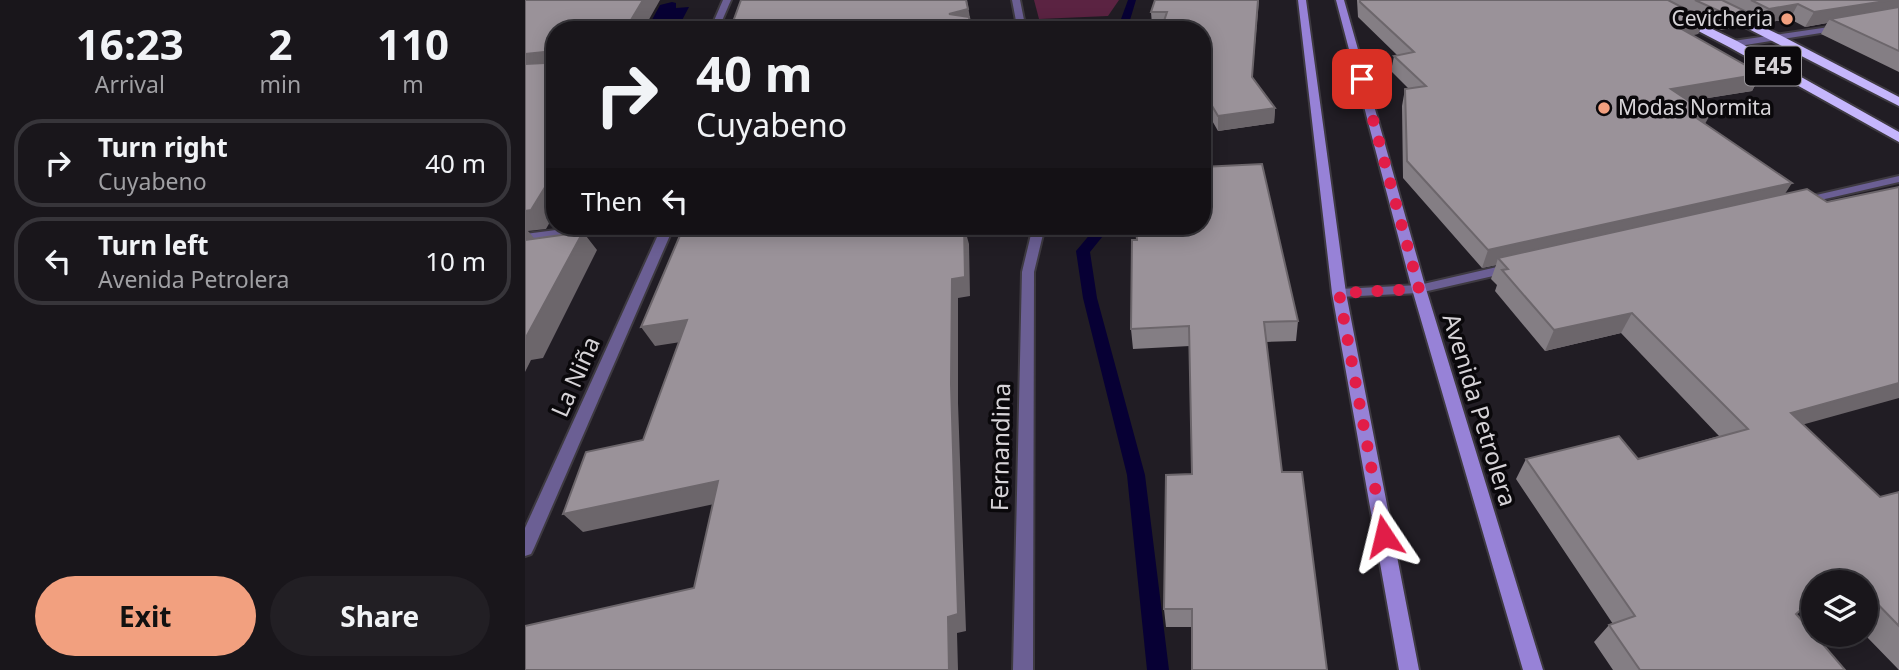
<!DOCTYPE html>
<html lang="en">
<head>
<meta charset="utf-8">
<style>
  body { margin:0; font-family:"Noto Sans",sans-serif; background:#221f24; color:#f1f3f6; height:100vh; display:flex; flex-direction:column; font-size:26px; white-space:nowrap }
  * { box-sizing:border-box; margin:0 }
  p { font-size:23px; color:#9f9fa3 }
  .icon { flex:none; width:38px; height:38px; fill:none; stroke:currentColor; stroke-width:2; stroke-linecap:round; stroke-linejoin:round }
  .map { position:relative; flex:1; overflow:hidden }
  .drawer { display:flex; flex-direction:column; background:#19161b; width:525px }
  .drawer>* { flex:none }
  .top-card { position:absolute; left:21px; top:21px; width:665px; height:214px; border-radius:28px; box-shadow:0 4px 18px #0003,0 0 0 2px #37353a; background:#19161b; color:#f1f3f6; overflow:hidden }
  .fabs { position:absolute; left:1276px; top:570px; display:grid; gap:14px }
  .fabs a { display:grid; place-items:center; width:77px; height:77px; border-radius:50%; background:#19161b; box-shadow:0 4px 18px #0003,0 0 0 2px #37353a; font-size:35px }
  .pin { position:absolute; display:grid; place-items:center; width:60px; height:60px; color:#fff; margin:-30px; border-radius:14px; box-shadow:0 4px 10px #0006 }
  .me { position:absolute; width:77px; margin:-38px; rotate:350deg; stroke-linejoin:round; filter:drop-shadow(0 0 5px #0008) }
  .turn { display:flex; align-items:center; gap:24px; height:147px; padding:0 35px; font-size:32px }
  .turn .icon { width:91px; height:91px; stroke-width:2.5 }
  .turn b { display:block; font-size:49px; line-height:60px }
  .then { display:flex; align-items:center; height:66px; padding:0 35px; background:#0003; gap:14px; font-size:26px }
  .eta { display:flex; justify-content:space-evenly; align-items:center; height:119px; text-align:center }
  .eta b { font-size:42px; font-weight:700; line-height:49px }
  .cta { display:flex; gap:14px; margin-top:auto; padding:14px 35px }
  .cta a { flex:1; height:80px; border-radius:42px; background:#f2a07f; color:#111; font-size:28px; font-weight:700; line-height:80px; text-align:center }
  .cta a+a { background:#221f24; color:#f1f3f6 }
  ul { padding:0; list-style:none }
  li { display:flex; align-items:center; gap:21px; height:88px; margin:0 14px 10px; padding:0 21px; border:4px solid #37353a; border-radius:28px }
  li div { flex:1 }
  li b { display:block; font-size:26px }
  li em { font-style:normal }
  main { display:flex; flex:1; min-height:0 }
  .map>svg:first-child { display:block }
  .green { fill:#5b2342 }
  .water { fill:#070034 }
  .lines { fill:none; stroke-linecap:round; stroke-linejoin:round }
  .stream { fill:#070034; fill-rule:evenodd }
  .minor-casing { stroke:#3e3a41; stroke-width:4 }
  .secondary-casing { stroke:#3e3a41; stroke-width:4 }
  .trunk-casing { stroke:#3e3a41; stroke-width:4 }
  .minor { fill:#6b5f94; fill-rule:evenodd }
  .secondary { fill:#9782d7; fill-rule:evenodd }
  .trunk { fill:#c5b6fc; fill-rule:evenodd }
  .wall { fill:#847e84 }
  .shaded-wall { fill:#6c666b }
  .building { fill:#9a9299; stroke:#6c666b; stroke-width:2 }
  .route { stroke:#e11d48; stroke-width:12; stroke-dasharray:0 21.6 }
  .poi-dot { fill:#f2a07f; stroke:#0a080b; stroke-width:2.5 }
  .labels { text-anchor:middle; stroke-width:7; stroke-linejoin:round; paint-order:stroke }
  .far-poi-label { font-size:21px; fill:#d6d3d7; stroke:#0a080b; text-anchor:end }
  .shield { fill:#0a080b; stroke:#99969a; stroke-width:2 }
  .shield-label { font-size:23px; font-weight:bold; fill:#d6d3d7 }
  .street-label { font-size:24px; fill:#d6d3d7; stroke:#0a080b }
</style>
</head>
<body>
<main>
<section class="drawer">
<div class="eta">
<div><b>16:23</b><p>Arrival</p></div>
<div><b>2</b><p>min</p></div>
<div><b>110</b><p>m</p></div>
</div>
<ul>
<li><svg class="icon" aria-label="right" viewBox="0 0 24 24"><path d="M7 20v-9h11M14 6l5 5-5 5"/></svg><div><b>Turn right</b><p>Cuyabeno</p></div><em>40 m</em></li>
<li><svg class="icon" aria-label="left" viewBox="0 0 24 24"><path d="M17 20v-9H6M10 6l-5 5 5 5"/></svg><div><b>Turn left</b><p>Avenida Petrolera</p></div><em>10 m</em></li>
</ul>
<div class="cta"><a>Exit</a><a>Share</a></div>
</section>
<div class="map">
<svg width="1374" height="670" viewBox="0 0 1374 670">
  <rect width="100%" height="100%" fill="#211d24"/>
  <path class="green" d="M 509,0 L 594,0 L 583,16 L 514,19 Z"/>
  <path class="water" d="M 147,2 L 151,3 L 151,8 L 164,7 L 153,28 L 122,29 L 135,5 Z"/>
  <g class="lines">
    <g class="stream">
      <path d="M 603,0 L 611,0 L 602,30 L 592,30 Z"/>
      <path d="M 572,226 L 586,226 L 565,252 L 572,298 L 620,475 L 644,670 L 622,670 L 602,475 L 558,298 L 551,251 Z"/>
    </g>
    <defs>
      <g id="minor">
        <path d="M 198,0 L 206,0 L 193,30 L 185,30 Z"/>
        <path d="M 487,0 L 495,0 L 501,30 L 493,30 L 492,26 L 458,30 L 430,30 L 491,21 Z"/>
        <path d="M 1318,25 L 1322,27 L 1321,29 L 1208,47 L 1204,44 L 1208,41 Z"/>
        <path d="M 1374,176 L 1374,182 L 1278,204 L 1272,201 L 1274,199 Z"/>
        <path d="M 62,226 L 92,226 L 86,230 L 0,242 L 0,234 Z"/>
        <path d="M 137,226 L 149,226 L 9,548 L 6,554 L 0,556 L 0,528 Z"/>
        <path d="M 508,226 L 520,226 L 509,272 L 508,670 L 488,670 L 497,272 Z"/>
        <path d="M 985,264 L 991,268 L 990,271 L 894,293 L 814,297 L 807,293 L 814,289 L 894,285 Z"/>
      </g>
      <g id="secondary">
        <path d="M 773,0 L 781,0 L 821,293 L 894,670 L 874,670 L 807,293 Z"/>
        <path d="M 811,0 L 819,0 L 901,289 L 1018,670 L 998,670 L 887,289 Z"/>
      </g>
      <g id="trunk">
        <path d="M 1114,0 L 1127,0 L 1212,41 L 1374,132 L 1374,142 L 1204,47 Z"/>
        <path d="M 1167,0 L 1181,0 L 1255,35 L 1374,97 L 1374,106 Z"/>
      </g>
    </defs>
    <use href="#minor" class="minor-casing"/>
    <use href="#secondary" class="secondary-casing"/>
    <use href="#trunk" class="trunk-casing"/>
    <use href="#minor" class="minor"/>
    <use href="#secondary" class="secondary"/>
    <use href="#trunk" class="trunk"/>
  </g>
  <g class="wall">
    <path d="M 734,0 L 727,78 L 750,108 L 749,123 L 693,131 L 677,103 L 677,30 L 627,25 L 626,12 Z"/>
    <path d="M 832,0 L 1374,0 L 1374,72 L 1296,34 L 1302,23 L 1280,27 L 1265,19 L 1237,23 L 1220,16 L 1214,27 L 1196,30 L 1179,22 L 1173,34 L 1167,35 L 1236,74 L 1227,91 L 1164,101 L 1180,124 L 1260,194 L 1279,425 L 1355,497 L 1374,492 L 1374,670 L 1340,635 L 1340,583 L 1288,583 L 1271,614 L 1320,670 L 1088,670 L 1069,642 L 1084,625 L 1088,624 L 991,479 L 1001,459 L 1113,459 L 1194,436 L 1096,333 L 1020,351 L 970,291 L 972,285 L 966,279 L 971,265 L 957,268 L 878,178 L 877,106 L 880,89 L 884,89 L 866,71 L 869,56 L 872,55 L 833,17 Z"/>
    <path d="M 612,240 L 773,321 L 771,341 L 741,342 L 667,627 L 641,627 L 639,609 L 667,474 L 665,346 L 608,349 L 606,329 Z"/>
  </g>
  <g class="shaded-wall">
    <path d="M 118,0 L 135,0 L 118,30 L 100,30 Z"/>
    <path d="M 441,0 L 442,0 L 447,30 L 424,14 Z"/>
    <path d="M 1367,0 L 1374,0 L 1374,12 L 1305,19 L 1302,23 L 1280,27 L 1289,12 Z"/>
    <path d="M 1273,4 L 1265,19 L 1237,23 L 1244,9 Z"/>
    <path d="M 1222,12 L 1214,27 L 1196,30 L 1203,15 Z"/>
    <path d="M 1180,19 L 1173,34 L 1153,37 L 1151,23 Z"/>
    <path d="M 19,52 L 30,68 L 0,71 L 0,54 Z"/>
    <path d="M 1236,74 L 1227,91 L 1139,105 L 1146,89 Z"/>
    <path d="M 750,108 L 749,123 L 693,131 L 693,116 Z"/>
    <path d="M 1185,115 L 1176,131 L 1170,117 Z"/>
    <path d="M 30,171 L 30,213 L 21,229 L 3,231 L 13,243 L 0,257 L 0,211 Z"/>
    <path d="M 1267,183 L 1256,200 L 973,258 L 971,265 L 957,268 L 963,250 Z"/>
    <path d="M 439,226 L 444,244 L 445,296 L 433,298 L 433,403 L 441,631 L 432,633 L 433,670 L 424,670 L 423,617 L 427,279 Z"/>
    <path d="M 58,232 L 72,250 L 18,358 L 6,360 L 0,372 L 0,339 Z"/>
    <path d="M 1107,313 L 1096,333 L 1020,351 L 1029,330 Z"/>
    <path d="M 162,320 L 175,339 L 130,346 L 116,327 Z"/>
    <path d="M 1374,383 L 1374,398 L 1248,433 L 1266,413 Z"/>
    <path d="M 193,481 L 208,500 L 58,532 L 38,514 Z"/>
  </g>
  <g class="building">
    <path d="M 0,0 L 118,0 L 100,30 L 30,30 L 30,171 L 6,210 L 0,211 L 0,64 L 19,63 L 22,54 L 19,52 L 0,54 Z"/>
    <path d="M 216,0 L 441,0 L 443,9 L 424,14 L 444,17 L 446,30 L 205,30 Z"/>
    <path d="M 630,0 L 733,0 L 727,77 L 750,108 L 693,116 L 677,89 L 677,30 L 636,30 L 642,12 L 626,12 Z"/>
    <path d="M 835,0 L 1143,0 L 1180,19 L 1151,23 L 1157,27 L 1155,28 L 1236,74 L 1146,89 L 1185,115 L 1170,117 L 1267,183 L 963,250 L 882,161 L 880,89 L 901,86 L 869,56 L 889,52 L 835,2 Z"/>
    <path d="M 1170,0 L 1197,0 L 1222,12 L 1203,15 Z"/>
    <path d="M 1226,0 L 1367,0 L 1289,12 L 1273,4 L 1244,9 Z"/>
    <path d="M 1374,7 L 1374,51 L 1305,19 Z"/>
    <path d="M 737,164 L 773,321 L 739,322 L 757,472 L 777,472 L 802,670 L 667,670 L 667,609 L 639,609 L 641,475 L 667,474 L 664,326 L 606,329 L 607,240 L 612,240 L 611,226 L 677,226 L 677,167 Z"/>
    <path d="M 1374,187 L 1374,383 L 1266,413 L 1355,497 L 1374,492 L 1374,626 L 1340,591 L 1340,583 L 1333,583 L 1320,570 L 1306,583 L 1288,583 L 1288,599 L 1271,614 L 1288,633 L 1288,635 L 1290,635 L 1320,670 L 1115,670 L 1084,625 L 1110,616 L 1001,459 L 1094,436 L 1113,459 L 1223,429 L 1107,313 L 1029,330 L 977,270 L 983,269 L 973,258 L 1282,189 L 1302,202 Z"/>
    <path d="M 159,226 L 418,226 L 418,228 L 439,226 L 440,277 L 427,279 L 426,384 L 433,614 L 423,617 L 424,670 L 0,670 L 0,626 L 169,588 L 193,481 L 38,514 L 61,452 L 118,440 L 162,320 L 116,327 Z"/>
    <path d="M 58,232 L 0,339 L 0,240 Z"/>
  </g>
  <g class="lines">
    <path class="route" d="M 837,79 L 894,289 L 814,293 L 859,536"/>
  </g>
  <g class="poi-dot">
    <circle cx="1262" cy="19" r="7"/>
    <circle cx="1079" cy="108" r="7"/>
  </g>
  <g class="labels">
    <g class="far-poi-label">
      <text x="1248" y="26">Cevicheria</text>
      <text x="1093" y="115" text-anchor="start">Modas Normita</text>
    </g>
    <rect class="shield" x="1220" y="46.5" width="56" height="39" rx="5"/>
    <g class="shield-label">
      <text x="1248" y="74">E45</text>
    </g>
    <g class="street-label">
      <text transform="translate(51 377) rotate(-66)" y="8">La Niña</text>
      <text transform="translate(954 410) rotate(73)" y="8">Avenida Petrolera</text>
      <text transform="translate(476 447) rotate(-89)" y="8">Fernandina</text>
    </g>
  </g>
</svg>
<div class="fabs">
<a><svg class="icon" aria-label="layers" viewBox="0 0 24 24"><path d="M12 4l9 5-9 5-9-5zM3 14l9 5 9-5"/></svg></a>
</div>
<div class="pin" style="left:837px;top:79px;background:#d93025"><svg class="icon" aria-label="arrive" viewBox="0 0 24 24"><path d="M6 21V4h12l-3 4 3 4H6"/></svg></div>
<svg class="me" style="left:859px;top:536px" viewBox="-20 -20 40 40"><path d="M0-17L14 15 0 8-14 15z" fill="#e11d48" stroke="#fff" stroke-width="4"/></svg>
<div class="top-card">
<div class="turn"><svg class="icon" aria-label="right" viewBox="0 0 24 24"><path d="M7 20v-9h11M14 6l5 5-5 5"/></svg><div><b>40 m</b>Cuyabeno</div></div>
<div class="then">Then<svg class="icon" aria-label="left" viewBox="0 0 24 24"><path d="M17 20v-9H6M10 6l-5 5 5 5"/></svg></div>
</div>
</div>
</main>
</body>
</html>
